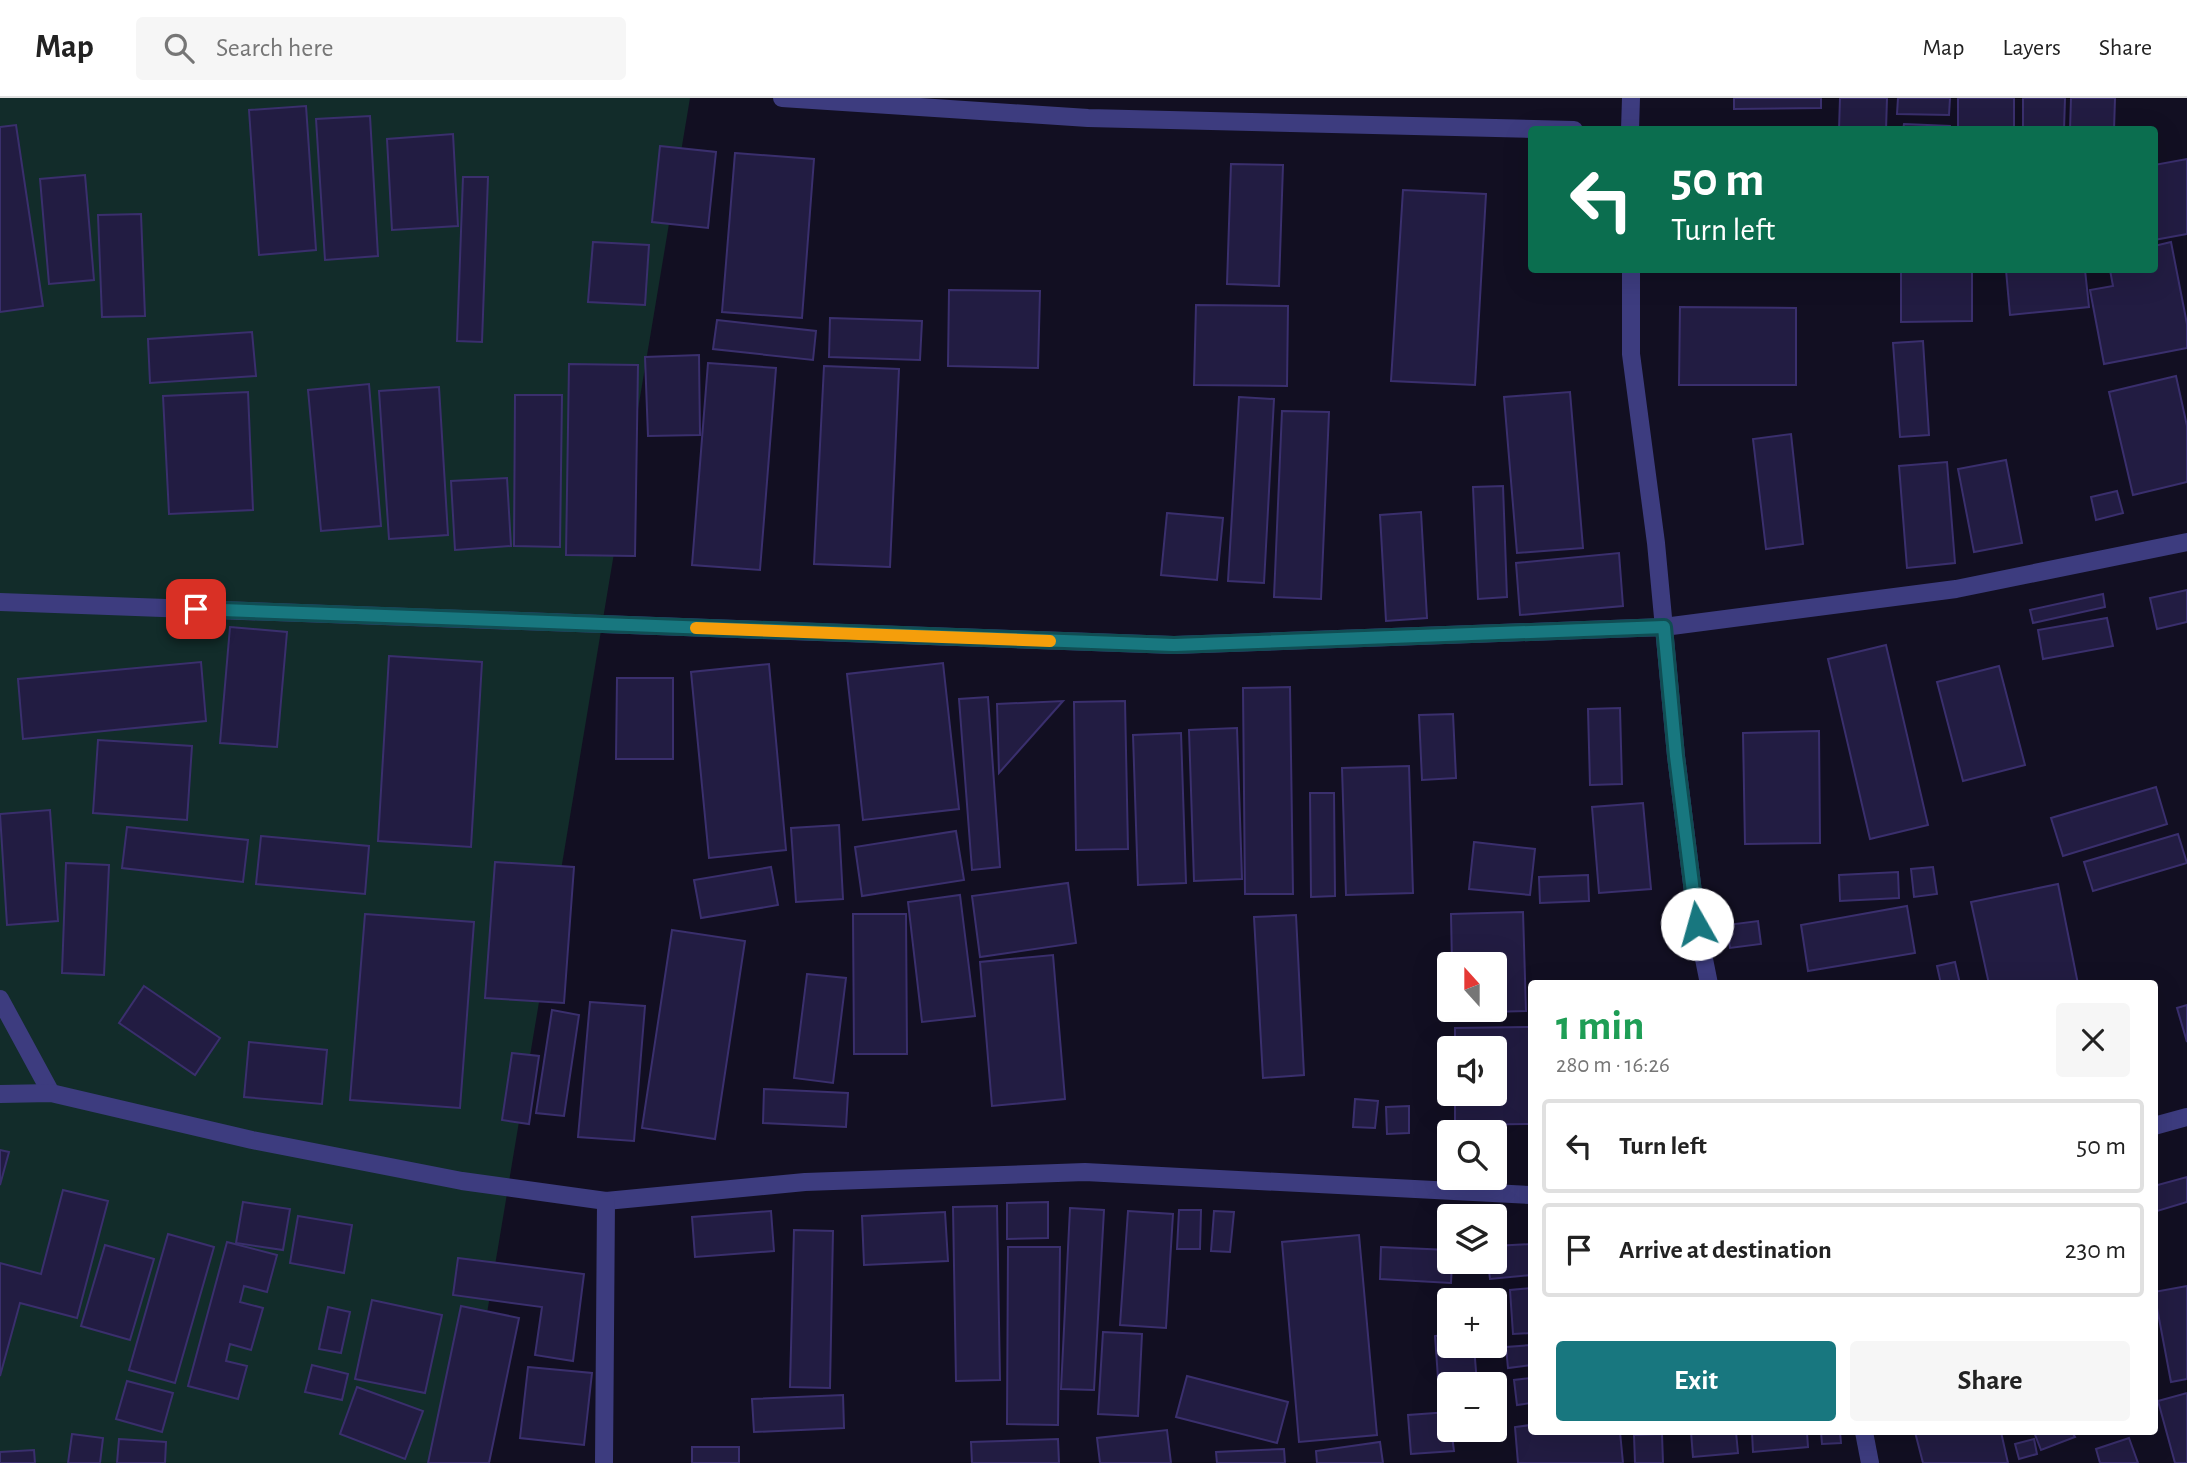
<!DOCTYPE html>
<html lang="en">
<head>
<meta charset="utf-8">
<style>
  body { margin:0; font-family:"Alegreya Sans",sans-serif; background:#f6f6f6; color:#222; height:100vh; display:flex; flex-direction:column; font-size:26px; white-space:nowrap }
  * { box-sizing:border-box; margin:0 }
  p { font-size:23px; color:#767676 }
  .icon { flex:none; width:38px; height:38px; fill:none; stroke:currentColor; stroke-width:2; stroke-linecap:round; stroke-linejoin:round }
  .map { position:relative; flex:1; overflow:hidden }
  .panel { position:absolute; left:1528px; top:882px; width:630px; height:455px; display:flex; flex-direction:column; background:#fff; border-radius:7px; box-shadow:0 7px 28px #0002 }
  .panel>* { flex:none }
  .top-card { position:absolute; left:1528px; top:28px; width:630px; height:147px; border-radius:7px; box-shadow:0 7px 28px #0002; background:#0b6e4f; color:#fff; overflow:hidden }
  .needle { width:46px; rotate:339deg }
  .tools { position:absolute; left:1437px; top:854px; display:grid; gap:14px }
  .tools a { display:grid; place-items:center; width:70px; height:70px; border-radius:7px; background:#fff; box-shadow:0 7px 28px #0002; font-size:35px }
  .pin { position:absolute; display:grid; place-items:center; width:60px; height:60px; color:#fff; margin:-30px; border-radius:14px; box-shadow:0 4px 10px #0006 }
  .me { position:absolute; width:77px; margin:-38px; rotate:353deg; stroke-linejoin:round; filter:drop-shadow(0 0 5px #0008) }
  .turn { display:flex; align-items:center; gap:24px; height:147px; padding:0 28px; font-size:32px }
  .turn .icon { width:91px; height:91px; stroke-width:2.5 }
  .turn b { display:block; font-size:49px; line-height:60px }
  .round { display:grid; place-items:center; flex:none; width:74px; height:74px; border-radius:7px; background:#f6f6f6 }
  .summary { display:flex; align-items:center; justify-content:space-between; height:119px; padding:0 28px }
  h1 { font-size:42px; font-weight:600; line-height:52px; color:#1e9e55 }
  .cta { display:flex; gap:14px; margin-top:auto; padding:14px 28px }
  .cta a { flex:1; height:80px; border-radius:7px; background:#18777f; color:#fff; font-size:28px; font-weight:600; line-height:80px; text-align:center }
  .cta a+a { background:#f6f6f6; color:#222 }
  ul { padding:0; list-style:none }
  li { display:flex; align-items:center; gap:21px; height:94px; margin:0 14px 10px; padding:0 14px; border:4px solid #e0e0e0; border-radius:7px }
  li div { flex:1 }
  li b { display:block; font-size:26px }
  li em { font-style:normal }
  header { display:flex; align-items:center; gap:42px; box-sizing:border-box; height:98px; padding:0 35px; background:#fff; border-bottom:2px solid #e0e0e0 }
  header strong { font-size:33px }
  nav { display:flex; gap:38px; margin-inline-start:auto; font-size:24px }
  .search { width:490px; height:63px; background:#f6f6f6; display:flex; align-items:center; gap:18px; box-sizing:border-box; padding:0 24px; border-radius:7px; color:#767676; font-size:26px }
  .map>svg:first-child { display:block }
  .green { fill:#122c2a }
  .building { fill:#221c42; stroke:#3a2f6d; stroke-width:2 }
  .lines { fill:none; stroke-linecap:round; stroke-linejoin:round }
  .street { stroke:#3d3c7f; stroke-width:18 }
  .route-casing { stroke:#104d53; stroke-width:18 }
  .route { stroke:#18777f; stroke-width:12 }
  .slow { stroke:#f59e0b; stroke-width:12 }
</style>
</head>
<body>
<header>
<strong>Map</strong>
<div class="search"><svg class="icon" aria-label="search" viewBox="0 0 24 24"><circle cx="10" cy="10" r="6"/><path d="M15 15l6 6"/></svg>Search here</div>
<nav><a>Map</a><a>Layers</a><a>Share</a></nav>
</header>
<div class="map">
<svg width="2187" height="1365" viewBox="0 0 2187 1365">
  <rect width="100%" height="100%" fill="#120f22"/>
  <path class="green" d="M 0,0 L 690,0 L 462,1365 L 0,1365 Z"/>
  <g class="building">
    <path d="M 1734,0 L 1821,0 L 1821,10 L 1734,11 Z"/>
    <path d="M 1840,0 L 1887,0 L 1886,32 L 1839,32 Z"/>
    <path d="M 1898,0 L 1950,0 L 1949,17 L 1897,16 Z"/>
    <rect x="1958" y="0" width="56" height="32"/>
    <path d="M 2023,0 L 2065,0 L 2064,32 L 2023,32 Z"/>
    <path d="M 2071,0 L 2115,0 L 2114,32 L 2070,32 Z"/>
    <path d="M 306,8 L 316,152 L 259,157 L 249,12 Z"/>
    <path d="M 370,18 L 378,158 L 325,162 L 316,21 Z"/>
    <path d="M 1904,26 L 1950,28 L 1950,32 L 1903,32 Z"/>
    <path d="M 16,27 L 43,208 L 0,214 L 0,29 Z"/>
    <path d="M 453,36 L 458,128 L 392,132 L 387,41 Z"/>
    <path d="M 660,48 L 716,54 L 708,130 L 652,124 Z"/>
    <path d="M 735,55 L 814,61 L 802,220 L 722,214 Z"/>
    <path d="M 2187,61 L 2187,136 L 2154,142 L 2154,67 Z"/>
    <path d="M 1231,66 L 1283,67 L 1279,188 L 1227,186 Z"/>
    <path d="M 85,77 L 94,182 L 49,186 L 40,81 Z"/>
    <path d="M 463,79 L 488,79 L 482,244 L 457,243 Z"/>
    <path d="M 1403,92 L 1486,96 L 1475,287 L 1391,283 Z"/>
    <path d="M 141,116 L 145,218 L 102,219 L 98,117 Z"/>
    <path d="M 593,144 L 649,147 L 645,207 L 588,204 Z"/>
    <path d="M 2171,144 L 2187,226 L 2187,250 L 2104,266 L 2090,192 L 2113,188 L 2110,172 L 2154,172 L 2154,148 Z"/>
    <path d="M 1901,172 L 1972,172 L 1972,223 L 1901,224 Z"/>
    <path d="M 2006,172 L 2085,172 L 2089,209 L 2010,217 Z"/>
    <path d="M 949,192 L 1040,193 L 1038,270 L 948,268 Z"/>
    <path d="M 1196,207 L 1288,208 L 1287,288 L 1194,287 Z"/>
    <path d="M 1680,209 L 1796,210 L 1796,287 L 1679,287 Z"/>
    <path d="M 830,220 L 922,223 L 920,262 L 829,259 Z"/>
    <path d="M 717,222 L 816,233 L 813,262 L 713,251 Z"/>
    <path d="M 252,234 L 256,278 L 150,285 L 148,241 Z"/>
    <path d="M 1923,243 L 1929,337 L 1900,339 L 1893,245 Z"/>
    <path d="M 699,257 L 700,337 L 648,338 L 645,259 Z"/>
    <path d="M 708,265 L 776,270 L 760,472 L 692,467 Z"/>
    <path d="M 569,266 L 638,267 L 635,458 L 566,457 Z"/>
    <path d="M 824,268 L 899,271 L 890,469 L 814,466 Z"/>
    <path d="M 2176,278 L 2187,328 L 2187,384 L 2133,397 L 2109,294 Z"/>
    <path d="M 369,286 L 381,428 L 321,433 L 308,292 Z"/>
    <path d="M 439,289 L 448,437 L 389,441 L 379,293 Z"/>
    <path d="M 248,294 L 253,412 L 169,416 L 163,298 Z"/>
    <path d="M 1570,294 L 1583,450 L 1517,455 L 1504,299 Z"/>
    <path d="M 515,297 L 562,297 L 560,449 L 514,448 Z"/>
    <path d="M 1239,299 L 1274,301 L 1264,485 L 1228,483 Z"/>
    <path d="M 1282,313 L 1329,314 L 1321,501 L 1274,499 Z"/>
    <path d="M 1791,336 L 1803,446 L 1766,451 L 1753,341 Z"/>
    <path d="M 2006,362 L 2022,445 L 1974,454 L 1958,371 Z"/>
    <path d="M 1947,364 L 1955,465 L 1907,470 L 1899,368 Z"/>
    <path d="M 507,380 L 511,448 L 455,452 L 451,383 Z"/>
    <path d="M 1503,388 L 1507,499 L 1478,501 L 1473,389 Z"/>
    <path d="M 2117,393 L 2123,415 L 2096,422 L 2091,399 Z"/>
    <path d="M 1421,414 L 1427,520 L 1386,523 L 1380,417 Z"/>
    <path d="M 1167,415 L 1223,420 L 1217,482 L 1161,477 Z"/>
    <path d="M 1619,455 L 1623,508 L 1520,517 L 1516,465 Z"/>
    <path d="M 2187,492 L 2187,524 L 2157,531 L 2150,500 Z"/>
    <path d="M 2103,496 L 2105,509 L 2033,525 L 2030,512 Z"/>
    <path d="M 2107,520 L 2113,548 L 2043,561 L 2038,532 Z"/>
    <path d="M 230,529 L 287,534 L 277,649 L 220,645 Z"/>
    <path d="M 1886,547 L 1928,727 L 1870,741 L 1828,561 Z"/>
    <path d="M 389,558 L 482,564 L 471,749 L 378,743 Z"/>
    <path d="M 201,564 L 206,623 L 23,641 L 18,581 Z"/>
    <path d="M 943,565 L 959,711 L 863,722 L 847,576 Z"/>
    <path d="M 769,566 L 786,752 L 709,760 L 691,574 Z"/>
    <path d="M 1999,568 L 2025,667 L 1963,683 L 1937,584 Z"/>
    <path d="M 617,580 L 673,580 L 673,661 L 616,661 Z"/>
    <path d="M 1290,589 L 1293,796 L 1245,796 L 1243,590 Z"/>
    <path d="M 988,599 L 1000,769 L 972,772 L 959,601 Z"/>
    <path d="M 1063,603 L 999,675 L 997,606 Z"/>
    <path d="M 1125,603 L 1128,751 L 1076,752 L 1074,604 Z"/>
    <path d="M 1620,610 L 1622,686 L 1590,687 L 1588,611 Z"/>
    <path d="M 1453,616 L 1456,680 L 1422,682 L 1419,617 Z"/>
    <path d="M 1237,630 L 1242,781 L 1194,783 L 1189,632 Z"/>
    <path d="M 1819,633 L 1820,745 L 1745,746 L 1743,635 Z"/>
    <path d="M 1181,635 L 1186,785 L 1138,787 L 1133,637 Z"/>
    <path d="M 98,642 L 192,648 L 187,722 L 93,715 Z"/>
    <path d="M 1409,668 L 1413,795 L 1346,797 L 1342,670 Z"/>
    <path d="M 2156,689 L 2167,726 L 2063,758 L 2051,720 Z"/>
    <path d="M 1310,695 L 1334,695 L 1335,798 L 1311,799 Z"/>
    <path d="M 1643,705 L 1651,791 L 1599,795 L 1592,709 Z"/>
    <path d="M 50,712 L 58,823 L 7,827 L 0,716 Z"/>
    <path d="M 839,727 L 843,801 L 796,804 L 791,730 Z"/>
    <path d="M 127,729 L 248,742 L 243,784 L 122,770 Z"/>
    <path d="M 956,733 L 964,782 L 862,798 L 855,749 Z"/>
    <path d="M 2178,736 L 2187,765 L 2093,793 L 2084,764 Z"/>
    <path d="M 261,738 L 369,748 L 365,796 L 256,786 Z"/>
    <path d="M 1474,744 L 1535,751 L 1530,797 L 1469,791 Z"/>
    <path d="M 495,764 L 574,769 L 564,905 L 485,900 Z"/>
    <path d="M 66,765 L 109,767 L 104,877 L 62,875 Z"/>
    <path d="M 771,769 L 778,807 L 701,820 L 694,782 Z"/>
    <path d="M 1933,769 L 1937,796 L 1914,799 L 1911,771 Z"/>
    <path d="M 1898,774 L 1899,800 L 1840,803 L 1839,777 Z"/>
    <path d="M 1588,777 L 1589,803 L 1540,805 L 1539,779 Z"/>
    <path d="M 1068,785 L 1076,845 L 980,859 L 972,798 Z"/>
    <path d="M 2058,786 L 2078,886 L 1989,886 L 1971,804 Z"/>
    <path d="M 960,797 L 975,918 L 922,924 L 908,804 Z"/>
    <path d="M 1907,808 L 1915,855 L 1808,873 L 1801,827 Z"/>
    <path d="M 1523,814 L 1526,913 L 1454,915 L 1454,912 L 1494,912 L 1494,866 L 1452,866 L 1451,816 Z"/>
    <path d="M 365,816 L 474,824 L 460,1010 L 350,1002 Z"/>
    <path d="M 853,816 L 906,816 L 907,956 L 854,956 Z"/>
    <path d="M 1296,817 L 1304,977 L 1263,980 L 1254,819 Z"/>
    <path d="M 1758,823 L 1761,846 L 1730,850 L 1727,827 Z"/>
    <path d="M 672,832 L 745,843 L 715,1041 L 642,1030 Z"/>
    <path d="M 1053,857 L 1065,1001 L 992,1008 L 980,864 Z"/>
    <path d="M 1955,864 L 1960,886 L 1941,886 L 1937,868 Z"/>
    <path d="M 807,876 L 846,880 L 833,985 L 794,980 Z"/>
    <path d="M 144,888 L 220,940 L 195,977 L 119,925 Z"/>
    <path d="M 590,904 L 645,908 L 634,1043 L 578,1039 Z"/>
    <path d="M 2187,907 L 2187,944 L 2177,910 Z"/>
    <path d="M 552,912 L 579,917 L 564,1018 L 536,1015 Z"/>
    <path d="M 1531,929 L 1531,1026 L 1455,1027 L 1455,996 L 1494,996 L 1494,950 L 1455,950 L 1455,930 Z"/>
    <path d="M 249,944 L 327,952 L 322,1006 L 244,999 Z"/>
    <path d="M 512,955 L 539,958 L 529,1026 L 502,1022 Z"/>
    <path d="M 764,991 L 848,995 L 846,1029 L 763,1025 Z"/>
    <path d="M 1355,1001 L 1378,1003 L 1375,1030 L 1353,1029 Z"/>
    <path d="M 1409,1008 L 1409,1035 L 1387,1036 L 1386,1009 Z"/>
    <path d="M 0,1052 L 9,1054 L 0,1087 Z"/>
    <path d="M 2187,1079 L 2187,1104 L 2154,1114 L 2154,1088 Z"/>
    <path d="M 63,1092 L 108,1103 L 77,1220 L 20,1205 L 0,1278 L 0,1165 L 41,1176 Z"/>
    <path d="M 243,1104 L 290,1111 L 283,1152 L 236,1145 Z"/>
    <path d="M 1048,1104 L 1048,1140 L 1007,1141 L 1007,1105 Z"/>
    <path d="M 997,1108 L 1000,1282 L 956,1283 L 953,1109 Z"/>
    <path d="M 1070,1110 L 1104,1112 L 1094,1292 L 1061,1291 Z"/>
    <path d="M 1179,1112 L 1201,1112 L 1200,1151 L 1177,1151 Z"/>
    <path d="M 771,1113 L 774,1153 L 695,1159 L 692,1119 Z"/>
    <path d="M 1128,1113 L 1173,1116 L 1166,1230 L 1120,1227 Z"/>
    <path d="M 1214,1113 L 1234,1114 L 1230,1154 L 1211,1153 Z"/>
    <path d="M 945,1114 L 948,1163 L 864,1167 L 862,1118 Z"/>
    <path d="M 298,1118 L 352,1127 L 344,1175 L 290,1165 Z"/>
    <path d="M 794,1132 L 833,1133 L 830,1290 L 790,1289 Z"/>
    <path d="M 168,1136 L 214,1149 L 175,1285 L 129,1272 Z"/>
    <path d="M 1359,1137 L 1377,1337 L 1299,1344 L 1282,1144 Z"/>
    <path d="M 227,1144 L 277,1157 L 267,1194 L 244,1188 L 240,1204 L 263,1210 L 251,1252 L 230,1246 L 226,1263 L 247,1268 L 238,1301 L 188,1288 Z"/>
    <path d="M 1531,1146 L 1531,1177 L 1490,1181 L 1488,1164 L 1494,1164 L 1494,1148 Z"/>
    <path d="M 105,1147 L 154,1161 L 130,1242 L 81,1228 Z"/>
    <path d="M 1008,1149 L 1060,1149 L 1058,1327 L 1007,1326 Z"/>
    <path d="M 1381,1149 L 1449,1152 L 1449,1164 L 1452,1164 L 1451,1185 L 1380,1181 Z"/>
    <path d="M 458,1160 L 584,1176 L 573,1263 L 535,1257 L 542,1209 L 453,1197 Z"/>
    <path d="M 2187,1188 L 2187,1281 L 2171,1284 L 2154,1194 Z"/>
    <path d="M 1531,1190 L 1531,1235 L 1513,1236 L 1510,1192 Z"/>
    <path d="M 372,1202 L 442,1217 L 425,1295 L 355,1281 Z"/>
    <path d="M 461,1208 L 519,1220 L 489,1365 L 428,1365 Z"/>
    <path d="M 328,1209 L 350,1214 L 341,1255 L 319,1251 Z"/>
    <path d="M 1103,1234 L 1142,1236 L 1138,1318 L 1098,1316 Z"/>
    <path d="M 1449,1236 L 1449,1248 L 1474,1248 L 1477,1286 L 1449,1286 L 1449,1293 L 1439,1294 L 1435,1238 Z"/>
    <path d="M 1531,1247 L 1531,1267 L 1508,1270 L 1506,1249 Z"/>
    <path d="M 312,1267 L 348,1276 L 342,1302 L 305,1294 Z"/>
    <path d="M 528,1269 L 592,1275 L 584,1347 L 520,1340 Z"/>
    <path d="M 1187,1278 L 1288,1304 L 1277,1345 L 1176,1319 Z"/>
    <path d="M 1531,1280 L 1531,1305 L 1517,1307 L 1514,1282 Z"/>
    <path d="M 127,1283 L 173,1295 L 162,1334 L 116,1321 Z"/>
    <path d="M 357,1289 L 423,1313 L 405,1361 L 340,1336 Z"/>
    <path d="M 2187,1295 L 2187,1365 L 2175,1365 L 2158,1303 Z"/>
    <path d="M 843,1297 L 844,1330 L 754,1334 L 752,1301 Z"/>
    <path d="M 1449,1314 L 1454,1353 L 1411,1356 L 1408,1317 Z"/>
    <path d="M 1531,1327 L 1531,1334 L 1620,1334 L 1623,1365 L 1518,1365 L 1515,1329 Z"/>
    <path d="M 1167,1332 L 1171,1365 L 1100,1365 L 1097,1340 Z"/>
    <path d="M 1691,1334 L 1736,1334 L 1738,1355 L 1693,1359 Z"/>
    <path d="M 1752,1334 L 1807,1334 L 1808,1349 L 1753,1354 Z"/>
    <path d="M 1821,1334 L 1840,1334 L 1841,1345 L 1822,1346 Z"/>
    <path d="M 1915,1334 L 2001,1334 L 2008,1365 L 1923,1365 Z"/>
    <path d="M 2034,1334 L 2072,1334 L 2075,1339 L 2041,1352 Z"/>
    <path d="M 72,1336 L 103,1340 L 100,1365 L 68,1365 Z"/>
    <path d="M 1662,1336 L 1663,1365 L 1635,1365 L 1634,1337 Z"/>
    <path d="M 2129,1340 L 2138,1365 L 2100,1365 L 2096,1351 Z"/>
    <path d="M 119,1341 L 166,1344 L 165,1365 L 117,1365 Z"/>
    <path d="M 1058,1341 L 1059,1365 L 972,1365 L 971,1344 Z"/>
    <path d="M 2034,1341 L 2037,1356 L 2019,1361 L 2015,1346 Z"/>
    <path d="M 1380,1344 L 1383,1365 L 1317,1365 L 1316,1353 Z"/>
    <rect x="692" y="1349" width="47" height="16"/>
    <path d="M 1284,1351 L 1285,1365 L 1217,1365 L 1216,1354 Z"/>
    <path d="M 34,1352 L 35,1365 L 0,1365 L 0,1354 Z"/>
  </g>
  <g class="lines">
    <g class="street">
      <path d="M 782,0 L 1088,20 L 1574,32"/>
      <path d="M 1630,32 L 1631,0"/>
      <path d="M 1631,172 L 1631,256 L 1656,445 L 1676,658 L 1697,826 L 1709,886"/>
      <path d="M 0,504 L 1174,547 L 1664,529 L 1956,491 L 2187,444"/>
      <path d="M 0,901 L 51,995"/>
      <path d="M 0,996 L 51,995 L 252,1042 L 462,1083 L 606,1103 L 805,1084 L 1085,1074 L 1531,1097"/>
      <path d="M 2154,1028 L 2187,1019"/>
      <path d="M 1864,1334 L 1870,1365"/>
      <path d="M 604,1365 L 606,1103"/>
    </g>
  </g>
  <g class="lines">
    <defs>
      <path id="route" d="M 196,511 L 1174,547 L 1664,529 L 1676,658 L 1697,826"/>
    </defs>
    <use href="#route" class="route-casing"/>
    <use href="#route" class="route"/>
    <path class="slow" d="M 696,530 L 1050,543"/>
  </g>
</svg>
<div class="tools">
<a><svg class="needle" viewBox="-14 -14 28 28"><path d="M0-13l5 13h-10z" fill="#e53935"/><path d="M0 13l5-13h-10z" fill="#767676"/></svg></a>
<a><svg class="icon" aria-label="sound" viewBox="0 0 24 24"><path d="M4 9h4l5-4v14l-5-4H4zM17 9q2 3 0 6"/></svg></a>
<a><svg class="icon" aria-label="search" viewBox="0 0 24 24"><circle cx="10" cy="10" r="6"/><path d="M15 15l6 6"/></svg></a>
<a><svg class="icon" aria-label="layers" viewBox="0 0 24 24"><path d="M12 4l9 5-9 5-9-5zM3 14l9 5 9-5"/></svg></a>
<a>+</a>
<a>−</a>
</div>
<div class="pin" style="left:196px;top:511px;background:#d93025"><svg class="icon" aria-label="arrive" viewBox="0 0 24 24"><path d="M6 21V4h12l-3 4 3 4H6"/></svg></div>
<svg class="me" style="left:1697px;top:826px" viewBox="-20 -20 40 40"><circle r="19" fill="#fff"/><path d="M0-13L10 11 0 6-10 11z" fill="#18777f"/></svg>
<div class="top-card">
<div class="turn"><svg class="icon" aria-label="left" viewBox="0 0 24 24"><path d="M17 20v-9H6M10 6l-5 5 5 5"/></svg><div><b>50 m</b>Turn left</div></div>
</div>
<section class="panel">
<div class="summary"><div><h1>1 min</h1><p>280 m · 16:26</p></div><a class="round"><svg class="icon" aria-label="close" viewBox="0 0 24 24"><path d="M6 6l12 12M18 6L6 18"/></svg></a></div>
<ul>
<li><svg class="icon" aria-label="left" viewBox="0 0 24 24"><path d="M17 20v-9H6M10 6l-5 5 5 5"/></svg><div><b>Turn left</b></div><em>50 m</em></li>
<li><svg class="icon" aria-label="arrive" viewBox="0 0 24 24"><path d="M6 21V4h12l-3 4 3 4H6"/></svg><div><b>Arrive at destination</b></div><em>230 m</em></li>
</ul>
<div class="cta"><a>Exit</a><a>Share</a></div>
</section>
</div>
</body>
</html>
